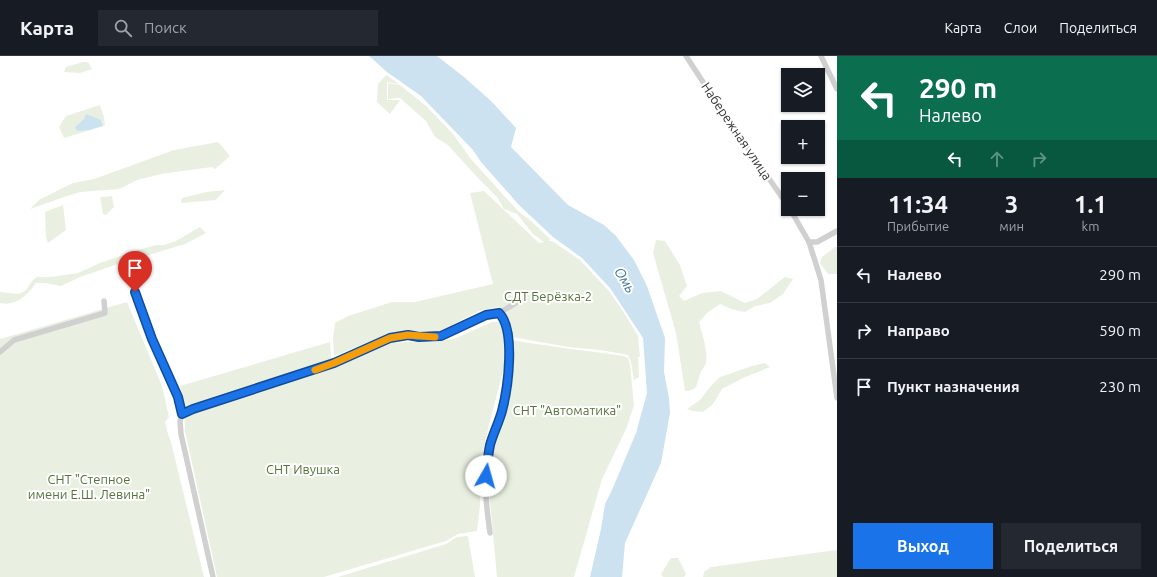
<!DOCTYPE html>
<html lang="ru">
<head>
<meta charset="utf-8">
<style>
  body { margin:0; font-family:Ubuntu,sans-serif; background:#242831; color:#f1f3f6; height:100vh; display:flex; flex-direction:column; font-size:15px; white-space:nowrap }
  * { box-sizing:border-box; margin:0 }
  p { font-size:13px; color:#9ea1a6 }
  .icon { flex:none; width:22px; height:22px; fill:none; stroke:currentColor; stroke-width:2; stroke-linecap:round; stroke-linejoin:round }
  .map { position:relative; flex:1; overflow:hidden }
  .details { display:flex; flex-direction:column; background:#171b24; width:320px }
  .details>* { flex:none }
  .guide { background:#0b6e4f; color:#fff; overflow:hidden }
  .buttons { position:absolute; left:781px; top:12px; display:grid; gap:8px }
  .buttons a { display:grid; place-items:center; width:44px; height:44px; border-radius:0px; background:#171b24; box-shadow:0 1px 3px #0004; font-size:20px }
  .pin { position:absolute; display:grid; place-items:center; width:34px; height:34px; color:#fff; margin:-41px -17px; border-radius:50% 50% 50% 0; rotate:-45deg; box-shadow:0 0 4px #0007 }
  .pin .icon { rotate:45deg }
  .me { position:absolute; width:44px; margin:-22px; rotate:7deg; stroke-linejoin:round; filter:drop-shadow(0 0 3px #0008) }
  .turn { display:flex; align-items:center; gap:14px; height:84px; padding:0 16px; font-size:18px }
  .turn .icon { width:52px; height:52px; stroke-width:2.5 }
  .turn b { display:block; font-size:28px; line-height:34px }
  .lanes { display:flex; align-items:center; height:38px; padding:0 16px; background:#0003; justify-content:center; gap:20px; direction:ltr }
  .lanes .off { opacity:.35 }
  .eta { display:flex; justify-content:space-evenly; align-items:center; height:68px; text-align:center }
  .eta b { font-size:24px; font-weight:600; line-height:28px }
  .action { display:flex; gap:8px; margin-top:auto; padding:8px 16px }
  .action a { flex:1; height:46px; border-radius:0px; background:#1a73e8; color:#fff; font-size:16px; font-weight:600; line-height:46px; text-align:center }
  .action a+a { background:#242831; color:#f1f3f6 }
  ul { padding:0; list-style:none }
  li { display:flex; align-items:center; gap:12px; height:56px; padding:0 16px; border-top:1px solid #363941 }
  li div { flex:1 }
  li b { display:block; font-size:15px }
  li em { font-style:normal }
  header { display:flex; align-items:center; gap:24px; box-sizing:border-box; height:56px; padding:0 20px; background:#171b24; border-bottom:1px solid #363941 }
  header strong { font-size:19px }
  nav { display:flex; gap:22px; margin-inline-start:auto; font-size:14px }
  .search { width:280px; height:36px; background:#242831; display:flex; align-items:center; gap:10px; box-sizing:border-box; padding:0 14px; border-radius:0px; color:#9ea1a6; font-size:15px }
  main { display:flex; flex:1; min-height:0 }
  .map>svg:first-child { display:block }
  .green { fill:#e9f0e1 }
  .water { fill:#cce2f0 }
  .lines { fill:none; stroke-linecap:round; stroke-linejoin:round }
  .minor { stroke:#d0d0d0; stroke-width:5.5 }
  .route-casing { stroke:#114b97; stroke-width:10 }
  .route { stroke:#1a73e8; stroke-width:7 }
  .slow { stroke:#f59e0b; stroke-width:7 }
  .labels { text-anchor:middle; stroke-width:4; stroke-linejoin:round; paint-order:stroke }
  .street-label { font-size:13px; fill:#333; stroke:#fff }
  .park-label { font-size:13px; fill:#55743b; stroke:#fff }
  .water-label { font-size:14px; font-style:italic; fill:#38759d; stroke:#fff }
</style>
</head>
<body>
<header>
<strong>Карта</strong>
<div class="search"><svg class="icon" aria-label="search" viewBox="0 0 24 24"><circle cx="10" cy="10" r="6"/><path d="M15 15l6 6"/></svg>Поиск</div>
<nav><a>Карта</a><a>Слои</a><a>Поделиться</a></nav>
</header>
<main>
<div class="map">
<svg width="837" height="521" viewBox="0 0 837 521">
  <rect width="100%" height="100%" fill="#fff"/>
  <g class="green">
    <path d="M 83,6 L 88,6 L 92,13 L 80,17 L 64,16 L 66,11 Z"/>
    <path d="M 386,19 L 399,28 L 387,26 L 387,44 L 400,44 L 390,58 L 377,46 L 378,28 Z"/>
    <path d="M 388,27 L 400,29 L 425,49 L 453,78 L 470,102 L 518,155 L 530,164 L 550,183 L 549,185 L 552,185 L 580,204 L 608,234 L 623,255 L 638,280 L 640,301 L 638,301 L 639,321 L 634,324 L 631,306 L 628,299 L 600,294 L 568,291 L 512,281 L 505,259 L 498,251 L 479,255 L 438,276 L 421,276 L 407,274 L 394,276 L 334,300 L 333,282 L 335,267 L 348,260 L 392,246 L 415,246 L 493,228 L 470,137 L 484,135 L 539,187 L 544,186 L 533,178 L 517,158 L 504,153 L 497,141 L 477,121 L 448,89 L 435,81 L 426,65 L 400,42 L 388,43 Z"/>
    <path d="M 100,49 L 104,61 L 105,69 L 94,73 L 64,82 L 59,71 L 66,60 Z"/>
    <path d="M 218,86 L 230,100 L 215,113 L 212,111 L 161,118 L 137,124 L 119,133 L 80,136 L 67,140 L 30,153 L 39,144 L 73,127 L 94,123 L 174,94 Z"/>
    <path d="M 225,134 L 216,144 L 181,147 L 182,142 L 206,136 Z"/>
    <path d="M 112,140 L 114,151 L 106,159 L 103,158 L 100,141 Z"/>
    <path d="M 63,149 L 66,174 L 48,187 L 46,181 L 45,156 Z"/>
    <path d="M 200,171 L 206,177 L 185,188 L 112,210 L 80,221 L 61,230 L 45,227 L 36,227 C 27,239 16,251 0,247 L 0,236 L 19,238 L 26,234 L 33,224 L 37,221 L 51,221 L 78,217 L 100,207 L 138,194 L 156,189 L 164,189 L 176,185 Z"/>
    <path d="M 656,184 L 665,185 L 680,209 L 687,230 L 679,240 L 684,245 L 702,237 L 721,235 L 745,247 L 757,243 L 785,221 L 793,223 L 783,238 L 770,247 L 755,250 L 745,256 L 731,253 L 720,248 L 707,257 L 699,266 C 702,278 708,293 706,307 C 705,311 701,314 700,318 C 696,329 699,334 685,335 L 676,277 L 653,197 Z"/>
    <path d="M 835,191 L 837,191 L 837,218 L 828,218 L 820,207 L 822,201 Z"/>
    <path d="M 127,246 L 162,330 L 169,361 L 165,366 L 168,378 L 171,386 L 204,521 L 0,521 L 0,283 Z"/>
    <path d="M 492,266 L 500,266 L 506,284 L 504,311 L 485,385 L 480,414 L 480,449 L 477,475 L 458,478 L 446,485 L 324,521 L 217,521 L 185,375 L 184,348 L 180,330 L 330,286 L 331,302 L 335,311 L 391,287 L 407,286 L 437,286 L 456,282 Z"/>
    <path d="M 512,284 C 549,291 586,294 624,300 L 628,302 L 630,308 L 634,349 L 627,371 L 602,423 L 574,521 L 497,521 L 488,424 L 494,389 L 507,348 L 512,315 Z"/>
    <path d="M 765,307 L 770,311 L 743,322 L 722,333 L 713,348 L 703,356 L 693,355 L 687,353 L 700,344 L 709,332 L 720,321 L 752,310 Z"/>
    <path d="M 468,480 L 475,521 L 338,521 L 446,488 L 457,481 Z"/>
    <path d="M 837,494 L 837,521 L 703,521 L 704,516 L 711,511 Z"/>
    <path d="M 671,502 L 678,502 L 686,518 L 684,521 L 663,521 L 661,518 Z"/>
  </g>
  <g class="water">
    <path d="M 369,0 L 437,0 L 464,21 L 491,45 L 516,72 L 511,91 L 568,149 L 604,169 L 616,180 L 634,204 L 647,230 L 665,282 L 664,316 L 669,342 L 670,357 L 661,407 L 625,487 L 622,521 L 590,521 L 601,473 L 605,448 L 612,434 L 636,377 L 647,337 L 643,282 L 610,232 L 582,202 L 553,181 L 519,149 L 481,106 L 473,94 L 421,40 L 387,16 Z"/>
    <path d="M 86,58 L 101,64 L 103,70 L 89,74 L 77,75 L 75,71 L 84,63 Z"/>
  </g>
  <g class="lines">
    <g class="minor">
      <path d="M 686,0 L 720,52 L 788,150"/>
      <path d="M 821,0 L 837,33"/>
      <path d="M 790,153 L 809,186 L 821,224 L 837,342"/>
      <path d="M 809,186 L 817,186 L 837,175"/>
      <path d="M 135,235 L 152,283 L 178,341 L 182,358 L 180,365 L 181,378 L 213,521"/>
      <path d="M 0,296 L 14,284 L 105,257 L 104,245"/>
      <path d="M 182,358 L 193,353 L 334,307 L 390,282 L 408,279 L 419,281 L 441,280 L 486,259 L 499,257 L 516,247"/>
      <path d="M 490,477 C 487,455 484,432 487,410 C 488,403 489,396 491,389 C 494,377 499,366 502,354 C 508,331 517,275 499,257"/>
    </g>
  </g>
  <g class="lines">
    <defs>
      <path id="route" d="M 135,236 L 152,283 L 178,341 L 182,358 L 193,353 L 334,307 L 390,282 L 408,279 L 419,281 L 441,280 L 486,259 L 499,257 C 516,274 508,332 502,355 C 499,366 493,378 490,389 C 488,399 487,410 486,420"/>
    </defs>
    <use href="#route" class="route-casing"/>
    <use href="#route" class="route"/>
    <path class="slow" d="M 315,314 L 334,307 L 390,282 L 408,279 L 435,281"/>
  </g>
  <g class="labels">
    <g class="street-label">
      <text transform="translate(737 75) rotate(56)" y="5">Набережная улица</text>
    </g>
    <g class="park-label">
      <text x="548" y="245">СДТ Берёзка-2</text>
      <text x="567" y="359">СНТ "Автоматика"</text>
      <text x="303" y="418">СНТ Ивушка</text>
      <text x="89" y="428">СНТ "Степное<tspan x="89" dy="15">имени Е.Ш. Левина"</tspan></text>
    </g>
    <g class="water-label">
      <text transform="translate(625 224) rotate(59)" y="5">Омь</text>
    </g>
  </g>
</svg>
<div class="buttons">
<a><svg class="icon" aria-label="layers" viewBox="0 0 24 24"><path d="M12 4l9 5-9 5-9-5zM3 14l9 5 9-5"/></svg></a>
<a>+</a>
<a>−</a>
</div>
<div class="pin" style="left:135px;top:236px;background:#d93025"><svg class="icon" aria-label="arrive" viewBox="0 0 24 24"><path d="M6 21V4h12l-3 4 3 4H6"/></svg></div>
<svg class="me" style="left:486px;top:420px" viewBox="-20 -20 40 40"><circle r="19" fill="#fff"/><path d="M0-13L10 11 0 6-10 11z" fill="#1a73e8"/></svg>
</div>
<section class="details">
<div class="guide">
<div class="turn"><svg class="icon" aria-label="left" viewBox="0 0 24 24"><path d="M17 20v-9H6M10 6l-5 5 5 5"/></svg><div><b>290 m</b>Налево</div></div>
<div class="lanes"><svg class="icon" aria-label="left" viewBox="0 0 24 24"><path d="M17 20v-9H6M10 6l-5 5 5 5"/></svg><svg class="icon off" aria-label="ahead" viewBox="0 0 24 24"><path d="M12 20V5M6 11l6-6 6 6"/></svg><svg class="icon off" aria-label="right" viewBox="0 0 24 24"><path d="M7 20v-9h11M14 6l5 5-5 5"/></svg></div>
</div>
<div class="eta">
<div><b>11:34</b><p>Прибытие</p></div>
<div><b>3</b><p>мин</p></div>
<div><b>1.1</b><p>km</p></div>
</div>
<ul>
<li><svg class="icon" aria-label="left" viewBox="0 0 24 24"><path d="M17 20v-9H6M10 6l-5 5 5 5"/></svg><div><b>Налево</b></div><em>290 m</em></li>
<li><svg class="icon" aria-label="right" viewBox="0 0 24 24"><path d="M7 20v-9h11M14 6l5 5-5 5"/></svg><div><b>Направо</b></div><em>590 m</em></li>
<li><svg class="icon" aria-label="arrive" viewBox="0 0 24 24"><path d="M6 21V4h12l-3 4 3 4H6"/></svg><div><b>Пункт назначения</b></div><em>230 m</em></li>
</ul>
<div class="action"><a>Выход</a><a>Поделиться</a></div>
</section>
</main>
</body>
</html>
